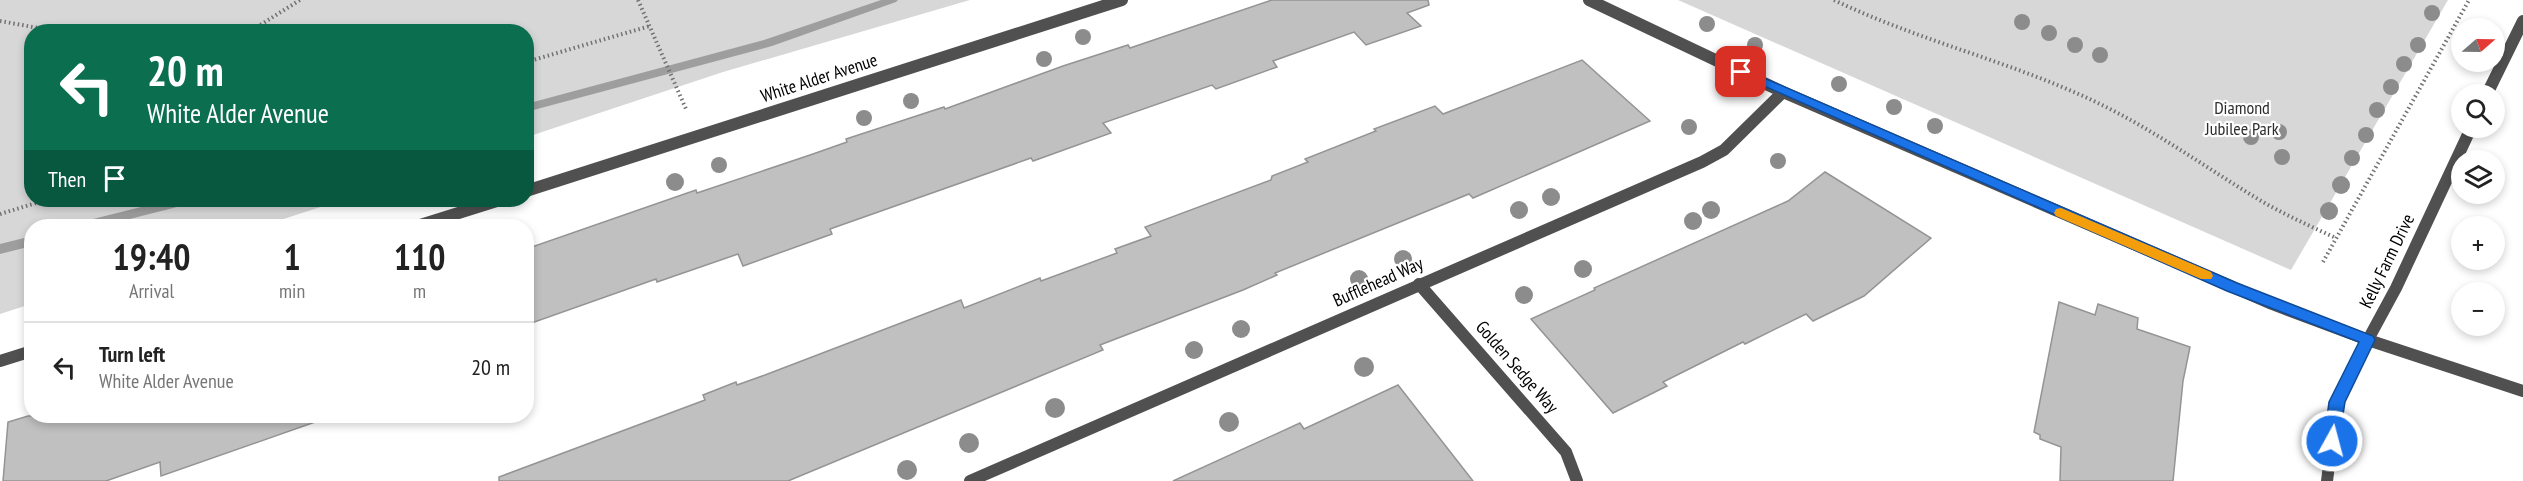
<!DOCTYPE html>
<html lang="en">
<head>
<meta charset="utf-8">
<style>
  body { margin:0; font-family:"PT Sans Narrow",sans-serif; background:#f2f2f2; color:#222; height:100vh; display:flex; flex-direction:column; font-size:22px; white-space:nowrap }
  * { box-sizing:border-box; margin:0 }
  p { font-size:20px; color:#767676 }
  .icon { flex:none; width:33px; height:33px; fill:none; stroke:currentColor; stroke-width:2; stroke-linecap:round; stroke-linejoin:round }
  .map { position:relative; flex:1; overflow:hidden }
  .drawer { position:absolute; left:24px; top:219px; width:510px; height:204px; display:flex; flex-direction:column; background:#fff; border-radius:24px; box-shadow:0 3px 9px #0003 }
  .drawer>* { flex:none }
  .hud { position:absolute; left:24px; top:24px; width:510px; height:183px; border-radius:24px; box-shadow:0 3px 9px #0003; background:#0b6e4f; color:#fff; overflow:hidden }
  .needle { width:39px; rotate:70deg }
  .controls { position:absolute; left:2451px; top:18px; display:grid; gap:12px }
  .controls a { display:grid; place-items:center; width:54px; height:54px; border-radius:50%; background:#fff; box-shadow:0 3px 9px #0003; font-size:30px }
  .pin { position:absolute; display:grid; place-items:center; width:51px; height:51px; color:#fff; margin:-26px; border-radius:12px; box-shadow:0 3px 9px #0006 }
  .me { position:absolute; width:66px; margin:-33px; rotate:7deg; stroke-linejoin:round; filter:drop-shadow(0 0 4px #0008) }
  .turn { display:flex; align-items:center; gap:21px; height:126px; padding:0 24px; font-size:27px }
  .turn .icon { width:78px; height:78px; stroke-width:2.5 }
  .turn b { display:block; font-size:42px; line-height:51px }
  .then { display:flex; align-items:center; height:57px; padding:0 24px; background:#0003; gap:12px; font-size:22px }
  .eta { display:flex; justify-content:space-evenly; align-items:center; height:102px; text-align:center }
  .eta b { font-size:36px; font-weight:700; line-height:42px }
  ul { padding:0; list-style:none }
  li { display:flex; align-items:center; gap:18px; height:90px; padding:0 24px; border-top:2px solid #e0e0e0 }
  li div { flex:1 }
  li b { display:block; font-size:22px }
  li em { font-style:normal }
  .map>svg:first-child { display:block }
  .green { fill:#d7d7d7 }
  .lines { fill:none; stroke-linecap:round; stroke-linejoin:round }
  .stream { fill:#9e9e9e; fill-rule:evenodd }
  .building { fill:#c0c0c0; stroke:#949494; stroke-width:1.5 }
  .path { stroke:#727272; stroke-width:4; stroke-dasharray:1.5 3; stroke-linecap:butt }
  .minor { stroke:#505050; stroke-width:12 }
  .tertiary { stroke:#505050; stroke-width:12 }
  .tree { fill:#8c8c8c }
  .route { fill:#1a73e8; stroke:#114b97; stroke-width:1.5 }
  .slow { fill:#f59e0b }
  .labels { text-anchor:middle; stroke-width:4.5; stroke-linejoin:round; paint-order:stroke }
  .street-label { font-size:18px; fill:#000; stroke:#fff }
  .park-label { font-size:18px; fill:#2e2e2e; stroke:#fff }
</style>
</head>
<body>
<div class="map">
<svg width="2523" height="481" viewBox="0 0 2523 481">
  <rect width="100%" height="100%" fill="#fff"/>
  <g class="green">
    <path d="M 0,0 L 970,0 L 723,72 L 527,137 L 526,32 L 32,32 L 32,200 L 342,200 L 262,226 L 32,226 L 31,304 L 0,314 Z"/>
    <path d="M 1678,0 L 2448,0 L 2291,270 Z"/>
  </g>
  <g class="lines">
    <g class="stream">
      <path d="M 881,0 L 898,0 L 896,2 L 772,46 L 526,112 L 526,104 L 764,40 Z"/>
      <path d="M 169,200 L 192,200 L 185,205 L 102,226 L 78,226 L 85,221 Z"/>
      <path d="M 32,236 L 32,246 L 0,254 L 0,244 Z"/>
    </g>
  </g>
  <g class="building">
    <path d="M 1272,0 L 1428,0 L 1429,5 L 1407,13 L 1421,26 L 1366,45 L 1354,32 L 1273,61 L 1277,67 L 1216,89 L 1212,85 L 1103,123 L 1111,133 L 1033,161 L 1031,158 L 830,229 L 832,234 L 743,266 L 738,254 L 657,282 L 656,279 L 526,325 L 526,249 L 696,190 L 697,193 L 813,154 L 847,142 L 846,139 L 944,107 L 945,109 L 1063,66 L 1128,45 L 1130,48 Z"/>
    <path d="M 1582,60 L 1650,121 L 1473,198 L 1469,194 L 1275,273 L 1277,275 L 1243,290 L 1100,345 L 1103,350 L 788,481 L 499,481 L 499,477 L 705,400 L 703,395 L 736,382 L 737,385 L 765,375 L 961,300 L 964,308 L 1040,278 L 1041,281 L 1117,253 L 1115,249 L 1151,236 L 1145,227 L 1271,180 L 1272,176 L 1308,162 L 1305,159 L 1376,131 L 1374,129 L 1435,106 L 1443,114 Z"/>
    <path d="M 1825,172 L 1931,238 L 1864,296 L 1813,321 L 1806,314 L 1745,344 L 1743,342 L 1663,382 L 1667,386 L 1613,413 L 1531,319 L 1595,290 L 1594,288 L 1788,201 Z"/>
    <path d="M 2059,302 L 2095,315 L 2098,304 L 2138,318 L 2137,329 L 2190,347 L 2183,381 L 2173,481 L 2060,481 L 2061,447 L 2040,439 L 2040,435 L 2034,432 Z"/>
    <path d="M 1398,385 L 1473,481 L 1173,481 L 1300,423 L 1304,429 Z"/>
    <path d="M 28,416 L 317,416 L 318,421 L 161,476 L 160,462 L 106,481 L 3,481 L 8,422 Z"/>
  </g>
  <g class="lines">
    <g class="path">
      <path d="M 638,0 L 686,109"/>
      <path d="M 1834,0 C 1919,41 2013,62 2098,103 C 2154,130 2205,167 2258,199 C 2283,214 2310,226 2336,238"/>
      <path d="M 0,21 L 60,32"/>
      <path d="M 249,32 L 300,0"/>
      <path d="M 526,62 L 650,26"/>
      <path d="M 0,214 L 46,200"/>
      <path d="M 2323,262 L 2469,0"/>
    </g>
    <g class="minor">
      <path d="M 1589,0 L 1783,92 L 2272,304 L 2368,340 L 2523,391"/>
      <path d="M 526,191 L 1122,0"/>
      <path d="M 417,226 L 500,200"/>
      <path d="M 1419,284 L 1566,452 L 1577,481"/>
      <path d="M 0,361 L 32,351"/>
      <path d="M 970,481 L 1702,162 L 1724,150 L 1783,92"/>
    </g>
    <g class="tertiary">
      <path d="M 2487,94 L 2523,21"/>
      <path d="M 2327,481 L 2337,402 L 2351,371 L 2396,288 L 2471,128"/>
    </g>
  </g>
  <g class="tree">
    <circle cx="2432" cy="13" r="8"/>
    <circle cx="2022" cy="22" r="8"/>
    <circle cx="1707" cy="24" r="8"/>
    <circle cx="2049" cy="33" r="8"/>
    <circle cx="1083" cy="37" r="8"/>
    <circle cx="1755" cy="45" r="8"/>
    <circle cx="2075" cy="45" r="8"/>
    <circle cx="2418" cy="45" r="8"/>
    <circle cx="2100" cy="55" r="8"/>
    <circle cx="1044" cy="59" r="8"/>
    <circle cx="2404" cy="64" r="8"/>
    <circle cx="1839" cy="84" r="8"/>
    <circle cx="2391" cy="87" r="8"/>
    <circle cx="911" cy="101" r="8"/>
    <circle cx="1894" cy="107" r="8"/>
    <circle cx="2377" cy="110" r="8"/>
    <circle cx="864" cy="118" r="8"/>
    <circle cx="1935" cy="126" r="8"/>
    <circle cx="1689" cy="127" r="8"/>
    <circle cx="2279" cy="132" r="8"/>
    <circle cx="2366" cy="135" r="8"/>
    <circle cx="2251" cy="137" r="8"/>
    <circle cx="2282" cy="157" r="8"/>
    <circle cx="2352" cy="158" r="8"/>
    <circle cx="1778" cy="161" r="8"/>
    <circle cx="719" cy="165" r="8"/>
    <circle cx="675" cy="182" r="9"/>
    <circle cx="2341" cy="185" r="9"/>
    <circle cx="1551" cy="197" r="9"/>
    <circle cx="1519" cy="210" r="9"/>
    <circle cx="1711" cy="210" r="9"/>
    <circle cx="2329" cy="211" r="9"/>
    <circle cx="1693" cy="221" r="9"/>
    <circle cx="1403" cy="259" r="9"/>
    <circle cx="1583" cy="269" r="9"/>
    <circle cx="1359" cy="279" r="9"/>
    <circle cx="1524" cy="295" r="9"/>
    <circle cx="1241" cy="329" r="9"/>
    <circle cx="1194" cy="350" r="9"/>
    <circle cx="1364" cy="367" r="10"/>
    <circle cx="1055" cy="408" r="10"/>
    <circle cx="1229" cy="422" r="10"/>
    <circle cx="969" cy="443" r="10"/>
    <circle cx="907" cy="470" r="10"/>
  </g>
  <path class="route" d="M 1741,68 L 2237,283 L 2373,336 L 2375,340 L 2345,402 L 2338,446 L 2332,448 L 2327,446 L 2324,441 L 2329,402 L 2359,342 L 2227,291 L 1737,74 L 1735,72 Z"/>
  <path class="slow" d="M 2061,208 L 2211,272 L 2213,276 L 2211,279 L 2201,279 L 2056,216 L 2054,213 L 2056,209 Z"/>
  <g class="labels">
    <g class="street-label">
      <text transform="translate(819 78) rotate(-18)" y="6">White Alder Avenue</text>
      <text transform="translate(2387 261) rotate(-64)" y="6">Kelly Farm Drive</text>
      <text transform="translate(1378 282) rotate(-24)" y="6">Bufflehead Way</text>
      <text transform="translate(1517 367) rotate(49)" y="6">Golden Sedge Way</text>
    </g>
    <g class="park-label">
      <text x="2242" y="114">Diamond<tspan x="2242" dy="21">Jubilee Park</tspan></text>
    </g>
  </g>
</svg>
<div class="controls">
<a><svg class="needle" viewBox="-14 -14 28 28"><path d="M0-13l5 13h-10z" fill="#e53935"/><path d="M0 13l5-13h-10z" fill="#767676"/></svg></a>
<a><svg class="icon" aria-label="search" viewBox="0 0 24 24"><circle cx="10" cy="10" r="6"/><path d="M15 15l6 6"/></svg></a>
<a><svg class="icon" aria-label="layers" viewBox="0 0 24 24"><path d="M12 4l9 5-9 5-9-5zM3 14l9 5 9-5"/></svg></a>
<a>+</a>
<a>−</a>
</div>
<div class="pin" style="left:1741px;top:72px;background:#d93025"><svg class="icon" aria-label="arrive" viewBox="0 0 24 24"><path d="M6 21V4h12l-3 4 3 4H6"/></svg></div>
<svg class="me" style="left:2332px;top:441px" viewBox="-20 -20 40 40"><circle r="17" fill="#1a73e8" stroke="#fff" stroke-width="3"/><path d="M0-11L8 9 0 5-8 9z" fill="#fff"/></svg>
<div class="hud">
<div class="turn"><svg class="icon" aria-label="left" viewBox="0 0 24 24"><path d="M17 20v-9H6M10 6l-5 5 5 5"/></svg><div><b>20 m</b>White Alder Avenue</div></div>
<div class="then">Then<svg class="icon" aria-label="arrive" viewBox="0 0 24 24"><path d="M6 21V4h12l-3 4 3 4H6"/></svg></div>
</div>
<section class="drawer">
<div class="eta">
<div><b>19:40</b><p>Arrival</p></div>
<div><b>1</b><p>min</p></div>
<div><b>110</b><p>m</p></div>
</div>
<ul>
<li><svg class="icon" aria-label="left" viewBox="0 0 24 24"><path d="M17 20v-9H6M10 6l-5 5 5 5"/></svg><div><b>Turn left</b><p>White Alder Avenue</p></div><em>20 m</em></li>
</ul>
</section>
</div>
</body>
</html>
